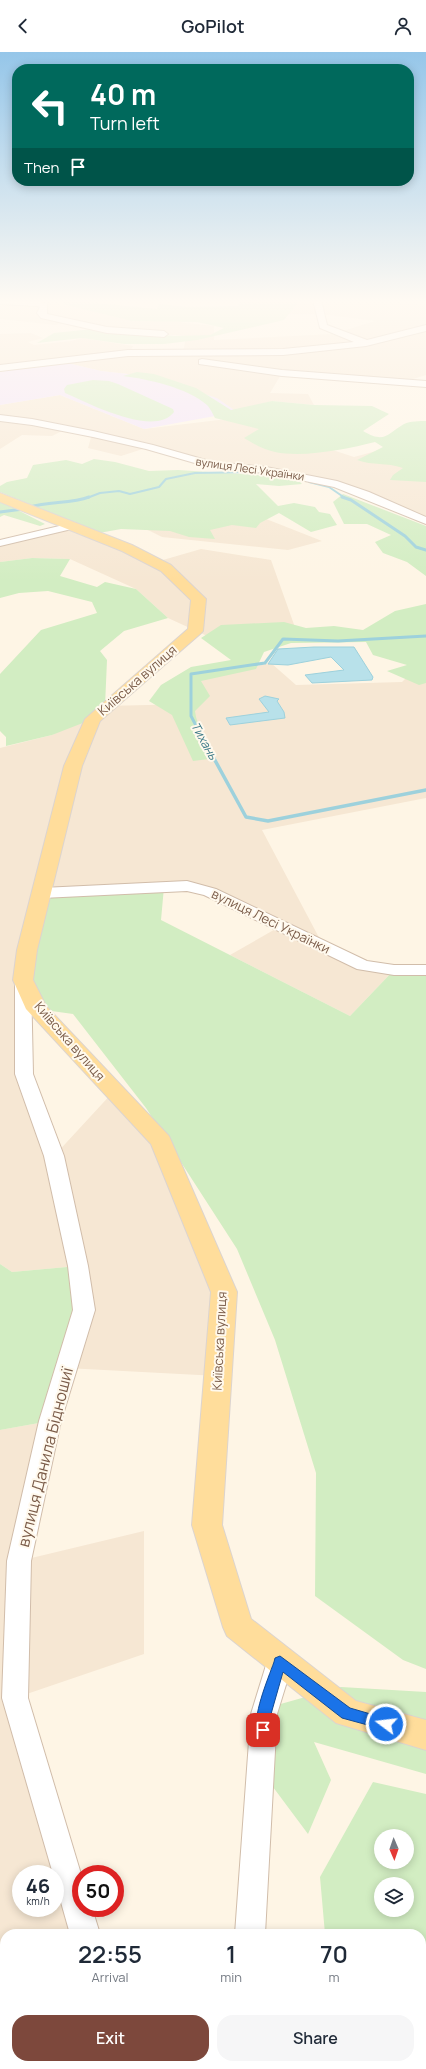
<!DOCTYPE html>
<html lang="en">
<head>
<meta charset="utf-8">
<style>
  body { margin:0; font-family:Manrope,sans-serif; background:#f6f6f7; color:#1f2937; height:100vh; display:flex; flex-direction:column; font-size:15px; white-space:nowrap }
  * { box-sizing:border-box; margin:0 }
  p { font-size:13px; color:#747a83 }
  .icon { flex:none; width:22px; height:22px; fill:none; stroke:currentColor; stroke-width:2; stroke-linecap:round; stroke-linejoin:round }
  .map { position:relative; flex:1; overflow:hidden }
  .panel { position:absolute; left:0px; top:1877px; width:426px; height:140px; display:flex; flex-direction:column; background:#fff; border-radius:16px 16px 0 0; box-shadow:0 2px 10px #0003 }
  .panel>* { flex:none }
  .banner { position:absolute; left:12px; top:12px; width:402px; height:122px; border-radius:16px; box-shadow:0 2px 10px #0003; background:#00695c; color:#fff; overflow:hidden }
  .needle { width:26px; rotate:178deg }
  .controls { position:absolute; left:374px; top:1777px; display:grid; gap:8px }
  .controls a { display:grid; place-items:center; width:40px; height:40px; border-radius:50%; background:#fff; box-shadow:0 2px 10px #0003; font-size:20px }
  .speed { position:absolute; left:12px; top:1813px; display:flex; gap:8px; font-size:20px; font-weight:700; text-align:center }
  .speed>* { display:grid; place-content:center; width:52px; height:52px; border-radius:50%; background:#fff; box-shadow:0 2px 10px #0003; line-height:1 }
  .speed small { font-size:10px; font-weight:400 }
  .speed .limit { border:6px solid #d22; background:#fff; color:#111 }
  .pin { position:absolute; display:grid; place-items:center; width:34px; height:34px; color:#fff; margin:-17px; border-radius:8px; box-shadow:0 2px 6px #0006 }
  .me { position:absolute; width:44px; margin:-22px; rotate:285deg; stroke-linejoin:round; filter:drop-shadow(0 0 3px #0008) }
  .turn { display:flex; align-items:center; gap:14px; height:84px; padding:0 12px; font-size:18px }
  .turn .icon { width:52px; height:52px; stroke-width:2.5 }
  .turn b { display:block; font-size:28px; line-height:34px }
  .then { display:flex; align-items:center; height:38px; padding:0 12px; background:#0003; gap:8px; font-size:15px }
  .eta { display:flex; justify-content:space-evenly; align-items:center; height:68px; text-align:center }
  .eta b { font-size:24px; font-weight:600; line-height:28px }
  .action { display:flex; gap:8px; margin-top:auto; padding:8px 12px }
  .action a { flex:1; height:46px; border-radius:16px; background:#7d483c; color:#fff; font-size:16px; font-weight:600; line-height:46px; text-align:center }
  .action a+a { background:#f6f6f7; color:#1f2937 }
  header { display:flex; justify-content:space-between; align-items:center; height:52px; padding:0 12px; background:#fff; font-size:18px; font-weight:600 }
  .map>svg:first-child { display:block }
  .residential { fill:#f6e7d3; fill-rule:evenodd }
  .education { fill:#f2e2fb }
  .green { fill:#d2edc2; fill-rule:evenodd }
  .water { fill:#b8e1ea; stroke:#9dd1dc }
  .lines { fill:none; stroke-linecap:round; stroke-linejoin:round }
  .stream-far2 { stroke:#9dd1dc; stroke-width:2 }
  .stream-far1 { stroke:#9dd1dc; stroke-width:3 }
  .stream { stroke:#9dd1dc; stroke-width:3.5 }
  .minor-casing { stroke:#d1bdaa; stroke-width:2 }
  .major-casing { stroke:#dcd4cf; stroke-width:2 }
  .minor { fill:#fff; fill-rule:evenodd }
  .major { fill:#ffdd9b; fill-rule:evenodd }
  .route { fill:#1a73e8; stroke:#114b97 }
  .labels { text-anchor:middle; stroke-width:4; stroke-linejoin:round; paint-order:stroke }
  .far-street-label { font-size:11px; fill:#7a5b48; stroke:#fff9ed }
  .far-water-label { font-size:12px; font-style:italic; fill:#3c7987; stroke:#fff9ed }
  .street-label { font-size:13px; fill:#7a5b48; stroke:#fff9ed }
  .near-street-label { font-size:16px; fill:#7a5b48; stroke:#fff9ed }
</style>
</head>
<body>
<header><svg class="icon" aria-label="back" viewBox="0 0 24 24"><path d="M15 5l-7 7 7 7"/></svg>GoPilot<svg class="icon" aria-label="person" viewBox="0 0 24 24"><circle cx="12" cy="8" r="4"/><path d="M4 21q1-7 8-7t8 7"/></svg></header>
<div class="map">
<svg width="426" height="2017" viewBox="0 0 426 2017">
  <rect width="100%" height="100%" fill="#fef5e5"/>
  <g class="residential">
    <path d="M 0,248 L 63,248 L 58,252 L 115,263 L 214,274 L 214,288 L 333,282 L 375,269 L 320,262 L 288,262 L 294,251 L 317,251 L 317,248 L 390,248 L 389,250 L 426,253 L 426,323 L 403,330 L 282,321 L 270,341 L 308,342 L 314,353 L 272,349 L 237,360 L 182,335 L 128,322 L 101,319 L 63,310 L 0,320 L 0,282 L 31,281 L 43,286 L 28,290 L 34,293 L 71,289 L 82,286 L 133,294 L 129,301 L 183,302 L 186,284 L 111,278 L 70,271 L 55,273 L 0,267 Z"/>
    <path d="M 60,343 L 144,377 L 235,366 L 354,405 L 380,398 L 426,412 L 426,469 L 365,442 L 300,424 L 212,413 L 149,395 L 121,404 L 88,396 L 92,382 L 66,377 L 52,384 L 22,383 L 0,397 L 0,353 Z"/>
    <path d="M 256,463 L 322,489 L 288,498 L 162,485 L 138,473 Z"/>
    <path d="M 72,474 L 156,510 L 201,497 L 271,508 L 297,581 L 216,588 L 168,566 L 136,537 L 70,507 L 32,506 L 0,510 L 0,491 Z"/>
    <path d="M 271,611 L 296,633 L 402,630 L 413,619 L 426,621 L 426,746 L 262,778 L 324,895 L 394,918 L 350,964 L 230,903 L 279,875 L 187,834 L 42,841 L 24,1022 L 54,1104 L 114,1039 L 161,1089 L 224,1240 L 218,1324 L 66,1316 L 78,1214 L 12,1220 L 0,1212 L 0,696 L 52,683 L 105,654 L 191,652 L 194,627 Z"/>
    <path d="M 50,1369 L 19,1509 L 144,1479 L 144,1602 L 15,1646 L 85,1882 L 5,1882 L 5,2012 L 79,2012 L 77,2017 L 0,2017 L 0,1378 ZM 21,1822 L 55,1822 L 55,1856 L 21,1856 Z"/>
  </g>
  <path class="education" d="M 63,310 L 101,319 L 128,322 L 182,335 L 217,346 L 237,360 L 144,377 L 60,343 L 0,353 L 0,320 Z"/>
  <g class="green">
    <path d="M 67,248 L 157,257 L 159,252 L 188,255 L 239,254 L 238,248 L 300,248 L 284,268 L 197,288 L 164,292 L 124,292 L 82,286 L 37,291 L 54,281 L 93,277 L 175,284 L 210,283 L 224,276 L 197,270 L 132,269 L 62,252 Z"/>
    <path d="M 137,320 L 154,322 L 196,336 L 231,358 L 272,349 L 314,353 L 372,354 L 389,362 L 363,379 C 385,392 387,382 404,372 C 410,369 420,369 426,369 L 426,430 L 390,428 L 393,423 L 403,416 C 386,410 373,414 357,408 L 383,395 L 375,390 C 347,397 304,406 275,400 C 264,398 254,392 244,386 L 259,377 L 215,366 C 213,362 210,356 207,353 C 188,336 148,327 123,324 Z"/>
    <path d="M 93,328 L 109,329 L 118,332 L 173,357 L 174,360 C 155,386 88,351 65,341 L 64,337 L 67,333 Z"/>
    <path d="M 94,407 L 115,410 L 149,419 L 178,418 L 257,423 L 299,429 L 302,432 L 279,434 L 256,432 L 278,454 L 294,451 L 315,455 L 319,460 L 330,462 L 337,473 L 311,480 L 279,461 L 260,471 L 256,476 L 232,473 L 210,478 L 215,487 L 189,485 L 170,479 L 121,477 L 99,481 L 0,440 L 0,434 L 7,430 L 27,426 L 33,413 L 66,408 L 82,412 Z"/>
    <path d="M 343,442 L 426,474 L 426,524 L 407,510 L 383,501 L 375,490 L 391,483 L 367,472 L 344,472 L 333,450 Z"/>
    <path d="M 0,449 L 45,472 L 40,474 L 4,463 L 0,465 Z"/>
    <path d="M 32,506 L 70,507 L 60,524 L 97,535 L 105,530 L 136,537 L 168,566 L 124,579 L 100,599 L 107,608 L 105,654 L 93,667 L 52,683 L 6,694 L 6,685 L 0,679 L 0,622 L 41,578 L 97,561 L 92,550 L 48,539 L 19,541 L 0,546 L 0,510 Z"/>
    <path d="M 426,552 L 426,631 L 419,633 L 387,619 L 407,613 L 373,603 L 366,590 L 291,591 L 264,600 L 256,617 L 201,629 L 210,644 L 195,659 L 196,665 L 209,707 L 193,709 L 172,663 L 149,649 L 161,633 L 191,615 L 231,608 L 201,586 L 221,573 L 284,570 L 306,576 L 334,574 L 363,578 L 395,559 Z"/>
    <path d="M 164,835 L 161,868 L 350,964 L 394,918 L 426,918 L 426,1617 L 403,1608 L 315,1544 L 316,1421 L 275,1288 L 237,1197 L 146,1056 L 73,962 L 37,957 L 27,898 L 42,841 Z"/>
    <path d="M 0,1212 L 12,1220 L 78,1214 L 84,1258 L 50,1369 L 0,1378 Z"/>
    <path d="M 341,1635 L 426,1640 L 426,1722 L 314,1690 L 331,1728 L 308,1782 L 273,1735 L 277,1653 Z"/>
    <path d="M 373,1730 L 426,1742 L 426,1972 L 421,1967 L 421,1882 L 325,1882 L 320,1825 ZM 381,1784 L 407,1784 L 407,1810 L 381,1810 ZM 381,1832 L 407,1832 L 407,1858 L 381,1858 Z"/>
  </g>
  <g class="water">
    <path d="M 314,595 L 354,595 L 373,625 L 372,628 L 312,631 L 305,623 L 344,618 L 331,605 L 288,613 L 268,612 L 278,597 Z"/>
    <path d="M 265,644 L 279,647 L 277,649 L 284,660 L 285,666 L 230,673 L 226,666 L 269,660 L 259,647 Z"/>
  </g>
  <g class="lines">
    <g class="stream-far2">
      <path d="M 309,430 L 329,435 L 345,446"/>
      <path d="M 87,446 L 100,441 L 119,439 L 130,442 L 159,435 L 166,427 L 195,421 L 257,420 L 275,423"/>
    </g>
    <g class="stream-far1">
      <path d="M 342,445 L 351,448 L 405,484 L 416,495 L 426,498"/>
      <path d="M 30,455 C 49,449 71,452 89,445"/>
      <path d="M 0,460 L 23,457"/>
      <path d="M 211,702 L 191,664 L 191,622 L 265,611 L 283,587 L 338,589 L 426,584"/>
    </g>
    <path class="stream" d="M 211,701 L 246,765 L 268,769 L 426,738"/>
    <defs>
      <g id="minor">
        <path d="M 0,248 L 34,248 L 47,252 L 47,262 L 107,275 L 164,279 L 168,282 L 164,285 L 107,281 L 41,266 L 37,261 L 40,255 L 37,254 L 0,252 Z"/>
        <path d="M 313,248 L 321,248 L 327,273 L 367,288 L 426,273 L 426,279 L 366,294 L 283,303 L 128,304 L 0,319 L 0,313 L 128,298 L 283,297 L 354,290 L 320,276 Z"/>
        <path d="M 202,307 L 282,318 L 426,329 L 426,335 L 282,324 L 199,312 L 199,308 Z"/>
        <path d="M 0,363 L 32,367 L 93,379 L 153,393 L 213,410 L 266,415 L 337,429 L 369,440 L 426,465 L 426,472 L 334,435 L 266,421 L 212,416 L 146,397 L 93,385 L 32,373 L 0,369 Z"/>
        <path d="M 72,471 L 76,472 L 78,474 L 76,476 L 0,494 L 0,488 Z"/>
        <path d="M 187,829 L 216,837 L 367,909 L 394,913 L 426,913 L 426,923 L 394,923 L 357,917 L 204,843 L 187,839 L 42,846 L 36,844 L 34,841 L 36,838 L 42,836 Z"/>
        <path d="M 23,923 L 29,924 L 31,928 L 33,1022 L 64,1104 L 88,1214 L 95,1258 L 61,1369 L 31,1509 L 28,1646 L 81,1822 L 81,1856 L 92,1856 L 100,1882 L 70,1882 L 55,1829 L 55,1822 L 53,1822 L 2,1646 L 7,1509 L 39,1369 L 73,1258 L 68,1214 L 44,1104 L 15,1022 L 15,928 L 17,924 Z"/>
        <path d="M 280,1599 L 289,1602 L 293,1610 L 277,1662 L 265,1882 L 235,1882 L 251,1662 L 267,1610 L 271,1602 Z"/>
        <path d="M 64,2012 L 94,2012 L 92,2017 L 62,2017 Z"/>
        <path d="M 179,2012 L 210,2012 L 208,2017 L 177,2017 Z"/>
      </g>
      <path id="major" d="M 0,441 L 132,493 L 171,513 L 206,547 L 203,579 L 200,582 L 100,669 L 82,714 L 37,898 L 33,928 L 46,954 L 169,1084 L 237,1240 L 222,1473 L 251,1567 L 356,1649 L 426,1668 L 426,1698 L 336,1671 L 227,1584 L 223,1575 L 192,1473 L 211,1240 L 151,1092 L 26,957 L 13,928 L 17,898 L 64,714 L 85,667 L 188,577 L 191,548 L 161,519 L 122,499 L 0,450 Z"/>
    </defs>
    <use href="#minor" class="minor-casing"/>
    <use href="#major" class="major-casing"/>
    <use href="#minor" class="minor"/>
    <use href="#major" class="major"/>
  </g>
  <linearGradient id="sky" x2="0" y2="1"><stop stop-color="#95c6e9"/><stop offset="0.47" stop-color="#fffaf3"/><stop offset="1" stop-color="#fffaf3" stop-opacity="0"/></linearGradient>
  <rect width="426" height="530" fill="url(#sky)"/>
  <path class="route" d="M 280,1604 L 350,1656 L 391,1668 L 393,1672 L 391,1676 L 386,1678 L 342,1666 L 283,1620 L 271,1662 L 268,1682 L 263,1684 L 258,1682 C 251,1666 268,1627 274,1610 L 275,1606 Z"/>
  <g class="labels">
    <g class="far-street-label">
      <text transform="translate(250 417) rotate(8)" y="4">вулиця Лесі Українки</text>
    </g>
    <g class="far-water-label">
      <text transform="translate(204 689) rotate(61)" y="4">Тихань</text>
    </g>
    <g class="street-label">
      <text transform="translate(137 628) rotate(-41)" y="5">Київська вулиця</text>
      <text transform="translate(271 869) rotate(26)" y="5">вулиця Лесі Українки</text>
      <text transform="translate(70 989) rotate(49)" y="5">Київська вулиця</text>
      <text transform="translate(219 1289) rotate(-87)" y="5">Київська вулиця</text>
    </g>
    <g class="near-street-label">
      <text transform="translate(45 1405) rotate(-76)" y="6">вулиця Данила Бідношиї</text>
    </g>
  </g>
</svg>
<div class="controls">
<a><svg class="needle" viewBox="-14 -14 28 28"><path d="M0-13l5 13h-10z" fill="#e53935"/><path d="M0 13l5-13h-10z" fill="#747a83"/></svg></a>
<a><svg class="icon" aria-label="layers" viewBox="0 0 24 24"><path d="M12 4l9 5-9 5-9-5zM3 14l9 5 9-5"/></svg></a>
</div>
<div class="speed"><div>46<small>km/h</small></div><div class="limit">50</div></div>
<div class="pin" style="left:263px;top:1678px;background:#d93025"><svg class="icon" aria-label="arrive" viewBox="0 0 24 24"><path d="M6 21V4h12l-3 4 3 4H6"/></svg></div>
<svg class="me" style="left:386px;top:1672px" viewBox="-20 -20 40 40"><circle r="17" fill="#1a73e8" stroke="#fff" stroke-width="3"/><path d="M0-11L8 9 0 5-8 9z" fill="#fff"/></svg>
<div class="banner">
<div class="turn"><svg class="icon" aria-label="left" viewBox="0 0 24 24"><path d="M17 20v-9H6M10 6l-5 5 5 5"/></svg><div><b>40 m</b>Turn left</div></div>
<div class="then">Then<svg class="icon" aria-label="arrive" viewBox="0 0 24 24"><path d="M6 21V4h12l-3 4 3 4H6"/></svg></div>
</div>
<section class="panel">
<div class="eta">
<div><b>22:55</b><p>Arrival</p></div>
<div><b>1</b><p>min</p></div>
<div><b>70</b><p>m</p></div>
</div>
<div class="action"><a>Exit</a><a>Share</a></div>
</section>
</div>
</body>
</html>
